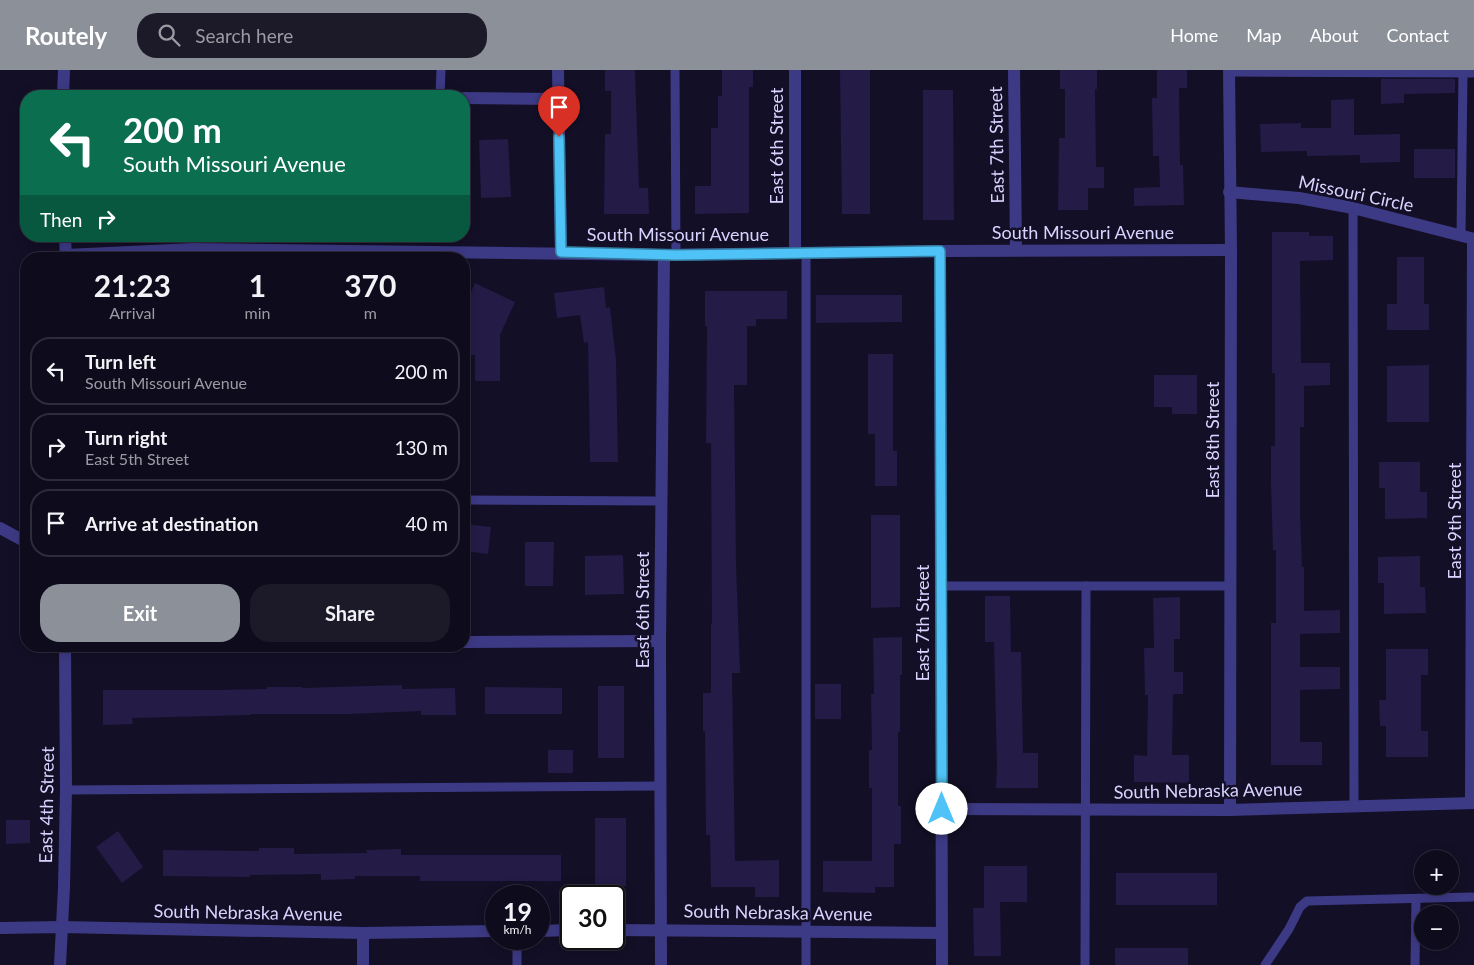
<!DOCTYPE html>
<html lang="en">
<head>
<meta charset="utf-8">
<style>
  body { margin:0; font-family:Lato,sans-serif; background:#1c1929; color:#f1f3f6; height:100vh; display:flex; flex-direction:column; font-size:19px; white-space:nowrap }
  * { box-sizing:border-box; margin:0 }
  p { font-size:16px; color:#9b9ba3 }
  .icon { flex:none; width:28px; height:28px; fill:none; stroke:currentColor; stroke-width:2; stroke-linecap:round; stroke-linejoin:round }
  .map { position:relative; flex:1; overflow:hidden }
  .details { position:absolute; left:20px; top:182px; width:450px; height:400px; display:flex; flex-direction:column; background:#0e0b1c; border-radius:20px; box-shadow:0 2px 12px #0003,0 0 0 1px #2e2b3b }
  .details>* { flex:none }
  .hud { position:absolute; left:20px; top:20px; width:450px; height:152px; border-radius:20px; box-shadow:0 2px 12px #0003,0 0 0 1px #2e2b3b; background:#0b6e4f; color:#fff; overflow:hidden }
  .tools { position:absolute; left:1414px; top:780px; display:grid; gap:10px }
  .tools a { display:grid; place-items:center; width:45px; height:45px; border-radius:50%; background:#0e0b1c; box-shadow:0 2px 12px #0003,0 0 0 1px #2e2b3b; font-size:25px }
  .speed { position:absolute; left:485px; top:815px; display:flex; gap:10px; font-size:25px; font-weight:700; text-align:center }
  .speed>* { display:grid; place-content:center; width:65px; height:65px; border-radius:50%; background:#0e0b1c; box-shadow:0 2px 12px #0003,0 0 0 1px #2e2b3b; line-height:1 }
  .speed small { font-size:12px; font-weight:400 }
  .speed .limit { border:2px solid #111; border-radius:8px; background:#fff; color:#111 }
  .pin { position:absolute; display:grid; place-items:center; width:42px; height:42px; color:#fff; margin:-51px -21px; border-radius:50% 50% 50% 0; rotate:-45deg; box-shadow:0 0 5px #0007 }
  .pin .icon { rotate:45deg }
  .me { position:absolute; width:55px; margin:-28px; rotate:0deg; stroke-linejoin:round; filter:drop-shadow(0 0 4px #0008) }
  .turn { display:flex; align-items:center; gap:18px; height:105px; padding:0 20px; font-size:22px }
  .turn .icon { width:65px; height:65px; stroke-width:2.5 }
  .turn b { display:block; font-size:35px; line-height:42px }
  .then { display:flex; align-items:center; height:48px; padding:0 20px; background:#0003; gap:10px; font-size:19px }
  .eta { display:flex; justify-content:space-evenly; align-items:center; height:85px; text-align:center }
  .eta b { font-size:30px; font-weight:700; line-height:35px }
  .action { display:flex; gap:10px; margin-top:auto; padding:10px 20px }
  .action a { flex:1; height:58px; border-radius:20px; background:#8c9099; color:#fff; font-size:20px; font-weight:700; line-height:58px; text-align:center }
  .action a+a { background:#1c1929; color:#f1f3f6 }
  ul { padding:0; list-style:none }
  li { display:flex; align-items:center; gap:15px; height:68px; margin:0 10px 8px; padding:0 10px; border:2px solid #2e2b3b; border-radius:20px }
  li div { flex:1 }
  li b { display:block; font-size:19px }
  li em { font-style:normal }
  header { display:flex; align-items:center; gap:30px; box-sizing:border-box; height:70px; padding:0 25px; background:#8c9099; color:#fff }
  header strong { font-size:24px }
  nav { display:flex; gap:28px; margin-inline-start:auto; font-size:18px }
  .search { width:350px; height:45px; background:#1c1929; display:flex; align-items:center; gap:12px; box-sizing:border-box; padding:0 18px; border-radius:20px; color:#9b9ba3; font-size:19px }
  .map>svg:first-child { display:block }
  .building { fill:#241b47 }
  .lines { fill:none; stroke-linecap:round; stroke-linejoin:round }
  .service { stroke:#3d3a85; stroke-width:9 }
  .minor { stroke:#3d3a85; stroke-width:12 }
  .route-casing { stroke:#337fa1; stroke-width:12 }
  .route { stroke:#4fc3f7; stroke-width:9 }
  .labels { text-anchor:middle; stroke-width:5; stroke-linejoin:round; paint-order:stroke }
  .street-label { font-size:18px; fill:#d9d4ff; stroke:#130f26 }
</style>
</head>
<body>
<header>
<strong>Routely</strong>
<div class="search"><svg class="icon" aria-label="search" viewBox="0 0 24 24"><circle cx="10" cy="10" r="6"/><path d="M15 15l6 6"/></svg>Search here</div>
<nav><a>Home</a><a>Map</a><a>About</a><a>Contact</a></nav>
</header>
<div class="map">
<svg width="1474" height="895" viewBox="0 0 1474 895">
  <rect width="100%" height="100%" fill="#130f26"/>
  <g class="building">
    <path d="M 605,0 L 635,0 L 639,118 L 648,118 L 649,144 L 604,144 L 605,64 L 611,64 L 611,21 L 605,21 Z"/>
    <path d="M 722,0 L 753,0 L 753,17 L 749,17 L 749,143 L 695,144 L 695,116 L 711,116 L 711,58 L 718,58 L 718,26 L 722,26 Z"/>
    <path d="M 840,0 L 870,0 L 870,144 L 842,144 Z"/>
    <path d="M 1060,0 L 1097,0 L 1097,19 L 1095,19 L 1096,97 L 1104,97 L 1104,118 L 1088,118 L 1088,140 L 1058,140 L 1059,68 L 1065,68 L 1065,19 L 1060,19 Z"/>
    <path d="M 1157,0 L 1187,0 L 1187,18 L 1179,18 L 1180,95 L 1183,95 L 1184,135 L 1134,136 L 1134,118 L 1160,117 L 1159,86 L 1153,86 L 1152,28 L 1157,28 Z"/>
    <path d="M 1381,9 L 1455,9 L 1455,23 L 1404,24 L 1404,33 L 1381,34 Z"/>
    <path d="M 923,20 L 953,20 L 954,150 L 923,150 Z"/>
    <path d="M 1354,29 L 1354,65 L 1400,64 L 1400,92 L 1360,93 L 1360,85 L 1307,86 L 1307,81 L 1261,82 L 1260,54 L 1301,53 L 1301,58 L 1331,58 L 1331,30 Z"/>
    <path d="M 508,69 L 511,127 L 481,128 L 479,70 Z"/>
    <rect x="1414" y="79" width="41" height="29"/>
    <path d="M 1272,162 L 1309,162 L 1309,166 L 1333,166 L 1333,190 L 1300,191 L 1301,293 L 1330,293 L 1330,315 L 1304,316 L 1304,357 L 1300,357 L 1300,442 L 1302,497 L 1304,497 L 1304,541 L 1340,540 L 1340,563 L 1300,564 L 1300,597 L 1340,597 L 1340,619 L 1300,620 L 1300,672 L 1322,672 L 1322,695 L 1271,695 L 1271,553 L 1276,553 L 1276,480 L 1273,480 L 1271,414 L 1271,376 L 1275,376 L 1275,303 L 1272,303 Z"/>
    <path d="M 1397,187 L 1424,187 L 1424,234 L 1429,234 L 1429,260 L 1387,260 L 1387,234 L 1397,234 Z"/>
    <path d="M 475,213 L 515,232 L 500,265 L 500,311 L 475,311 L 475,285 L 464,285 L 464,238 Z"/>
    <path d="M 604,217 L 606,238 L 610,237 L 616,290 L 618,392 L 590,392 L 588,272 L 584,273 L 580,245 L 557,248 L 554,223 Z"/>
    <path d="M 705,221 L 787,221 L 787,249 L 756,249 L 756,256 L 747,256 L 747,315 L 734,315 L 736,494 L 740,603 L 732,603 L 735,791 L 779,790 L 779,827 L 755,827 L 755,817 L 711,817 L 710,765 L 706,765 L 705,661 L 703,661 L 703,623 L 711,623 L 711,554 L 712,554 L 711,373 L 706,373 L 707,256 L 705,256 Z"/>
    <path d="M 816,225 L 902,225 L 902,252 L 816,253 Z"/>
    <path d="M 868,284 L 893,284 L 893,381 L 897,381 L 897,416 L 875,416 L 875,364 L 868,364 Z"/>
    <path d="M 1429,295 L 1429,352 L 1387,352 L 1387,296 Z"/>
    <path d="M 1154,305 L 1197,305 L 1197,344 L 1172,344 L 1172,337 L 1154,337 Z"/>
    <path d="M 1379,392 L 1420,392 L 1420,422 L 1427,422 L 1427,448 L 1385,449 L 1385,418 L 1379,418 Z"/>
    <path d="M 871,445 L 900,445 L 900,537 L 871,538 Z"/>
    <path d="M 466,454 L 491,457 L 488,484 L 464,481 Z"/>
    <path d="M 525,472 L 554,472 L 553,516 L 525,516 Z"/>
    <path d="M 623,485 L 624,524 L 585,525 L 585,486 Z"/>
    <path d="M 1420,486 L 1420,517 L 1425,517 L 1426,543 L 1384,544 L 1384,513 L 1378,513 L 1378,487 Z"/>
    <path d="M 985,526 L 1010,526 L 1011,582 L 1021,582 L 1023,683 L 1038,683 L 1038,718 L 996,718 L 997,697 L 994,572 L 985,572 Z"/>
    <path d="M 1180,527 L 1180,569 L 1174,569 L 1174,602 L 1183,602 L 1183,624 L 1173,624 L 1172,685 L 1189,685 L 1189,713 L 1134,712 L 1134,685 L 1147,686 L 1148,625 L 1145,625 L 1144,578 L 1154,578 L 1153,528 Z"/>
    <path d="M 902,567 L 902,605 L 900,605 L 900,662 L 898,662 L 898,736 L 901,736 L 901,774 L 894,774 L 894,817 L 875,817 L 875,823 L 823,822 L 823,791 L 872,791 L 872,718 L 869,718 L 869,680 L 872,680 L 871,624 L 874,624 L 873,568 Z"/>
    <path d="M 1386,579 L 1428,579 L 1428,605 L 1421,605 L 1421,661 L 1428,661 L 1428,687 L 1386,687 L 1386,656 L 1380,656 L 1379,630 L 1386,630 Z"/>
    <rect x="815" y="614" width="26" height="35"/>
    <path d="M 402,615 L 402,619 L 455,618 L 456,645 L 421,645 L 421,641 L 348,644 L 250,644 L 250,645 L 132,648 L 133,654 L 103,655 L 103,620 L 215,620 L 267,619 L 267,617 L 302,617 L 302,618 Z"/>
    <rect x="598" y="616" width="26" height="72"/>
    <path d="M 485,617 L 562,618 L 562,644 L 485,644 Z"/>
    <rect x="548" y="680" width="25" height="23"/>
    <rect x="595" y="748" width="31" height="68"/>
    <path d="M 6,750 L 30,750 L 30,773 L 6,774 Z"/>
    <path d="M 118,761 L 143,797 L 122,813 L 96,777 Z"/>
    <path d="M 259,778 L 294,778 L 294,784 L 367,783 L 366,780 L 401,779 L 401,785 L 561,785 L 561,811 L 420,811 L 420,806 L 355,806 L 355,809 L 321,810 L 321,804 L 250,805 L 250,807 L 163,806 L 163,780 L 259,781 Z"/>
    <path d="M 984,796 L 1027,796 L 1027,832 L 1000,832 L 1001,886 L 974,886 L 973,838 L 984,838 Z"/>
    <rect x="1116" y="803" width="101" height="32"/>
    <rect x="1115" y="878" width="73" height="17"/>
  </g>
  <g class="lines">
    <g class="service">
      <path d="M 675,0 L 676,185"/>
      <path d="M 1229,2 L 1474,3"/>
      <path d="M 440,26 L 441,0"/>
      <path d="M 1353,138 L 1354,736"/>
      <path d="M 1461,166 L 1463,3"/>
      <path d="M 806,183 L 806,895"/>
      <path d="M 464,430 L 662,431"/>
      <path d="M 941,516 L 1230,516"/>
      <path d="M 66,720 L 661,716"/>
      <path d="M 517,895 L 517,869"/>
      <path d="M 1085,895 L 1086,516"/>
      <path d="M 1265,895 L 1289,859 L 1300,837 L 1307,831 L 1472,827"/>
      <path d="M 1415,895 L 1416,829"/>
    </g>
    <g class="minor">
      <path d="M 558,0 L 561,182"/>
      <path d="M 795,0 L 795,182"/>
      <path d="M 1014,0 L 1016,180"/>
      <path d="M 1229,0 L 1231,180 L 1230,740"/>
      <path d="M 63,26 L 64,0"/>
      <path d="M 464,28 L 558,29"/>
      <path d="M 1229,122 L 1299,128 L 1353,138 L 1474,169"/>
      <path d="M 65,166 L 66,189"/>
      <path d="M 940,181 L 942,895"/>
      <path d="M 66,185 L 193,179 L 664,185 L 940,181 L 1231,180"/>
      <path d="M 0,458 L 26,472"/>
      <path d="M 464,572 L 660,571"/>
      <path d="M 1471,733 L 1473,169"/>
      <path d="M 941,739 L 1230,740 L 1474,733"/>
      <path d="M 0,858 L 61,857 L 363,863 L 496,861"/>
      <path d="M 614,860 L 942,863"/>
      <path d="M 539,861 L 571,860"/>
      <path d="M 60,895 L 64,817 L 66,720 L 65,576"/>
      <path d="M 363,895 L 363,863"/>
      <path d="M 661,895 L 660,571 L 664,185"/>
    </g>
  </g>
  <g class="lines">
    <defs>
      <path id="route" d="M 559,67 L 561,182 L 676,185 L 940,181 L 942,739"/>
    </defs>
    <use href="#route" class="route-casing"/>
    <use href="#route" class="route"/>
  </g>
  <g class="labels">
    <g class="street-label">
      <text transform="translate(997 75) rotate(-91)" y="6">East 7th Street</text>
      <text transform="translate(777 76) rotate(-90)" y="6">East 6th Street</text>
      <text transform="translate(1356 124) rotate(12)" y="6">Missouri Circle</text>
      <text x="1083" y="169">South Missouri Avenue</text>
      <text x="678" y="171">South Missouri Avenue</text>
      <text transform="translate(1213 370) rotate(-90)" y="6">East 8th Street</text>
      <text transform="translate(1455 451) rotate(-90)" y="6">East 9th Street</text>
      <text transform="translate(643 540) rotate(-90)" y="6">East 6th Street</text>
      <text transform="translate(923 553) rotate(-90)" y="6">East 7th Street</text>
      <text transform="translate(1208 721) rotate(-1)" y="6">South Nebraska Avenue</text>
      <text transform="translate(47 735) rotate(-89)" y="6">East 4th Street</text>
      <text transform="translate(248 843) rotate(1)" y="6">South Nebraska Avenue</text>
      <text transform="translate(778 843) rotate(1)" y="6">South Nebraska Avenue</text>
    </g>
  </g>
</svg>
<div class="tools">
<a>+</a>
<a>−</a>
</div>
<div class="speed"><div>19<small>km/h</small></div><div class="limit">30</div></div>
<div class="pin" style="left:559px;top:67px;background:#d93025"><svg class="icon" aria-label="arrive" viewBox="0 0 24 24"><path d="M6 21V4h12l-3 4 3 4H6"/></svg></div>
<svg class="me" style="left:942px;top:739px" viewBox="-20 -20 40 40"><circle r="19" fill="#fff"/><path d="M0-13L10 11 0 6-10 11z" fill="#4fc3f7"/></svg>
<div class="hud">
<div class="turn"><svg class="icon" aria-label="left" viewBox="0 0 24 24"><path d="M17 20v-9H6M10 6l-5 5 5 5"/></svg><div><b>200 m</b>South Missouri Avenue</div></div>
<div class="then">Then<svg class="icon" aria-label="right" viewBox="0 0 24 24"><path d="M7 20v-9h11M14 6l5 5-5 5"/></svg></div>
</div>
<section class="details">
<div class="eta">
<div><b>21:23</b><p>Arrival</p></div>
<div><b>1</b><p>min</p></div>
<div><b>370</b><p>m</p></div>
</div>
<ul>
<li><svg class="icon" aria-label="left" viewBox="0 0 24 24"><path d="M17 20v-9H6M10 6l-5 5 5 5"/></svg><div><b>Turn left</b><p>South Missouri Avenue</p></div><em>200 m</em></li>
<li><svg class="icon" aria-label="right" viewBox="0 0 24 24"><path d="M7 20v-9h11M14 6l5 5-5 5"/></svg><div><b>Turn right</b><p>East 5th Street</p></div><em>130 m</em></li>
<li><svg class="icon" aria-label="arrive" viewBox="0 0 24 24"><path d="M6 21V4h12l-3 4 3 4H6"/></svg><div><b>Arrive at destination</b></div><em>40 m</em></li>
</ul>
<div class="action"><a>Exit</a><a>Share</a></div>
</section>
</div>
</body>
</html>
